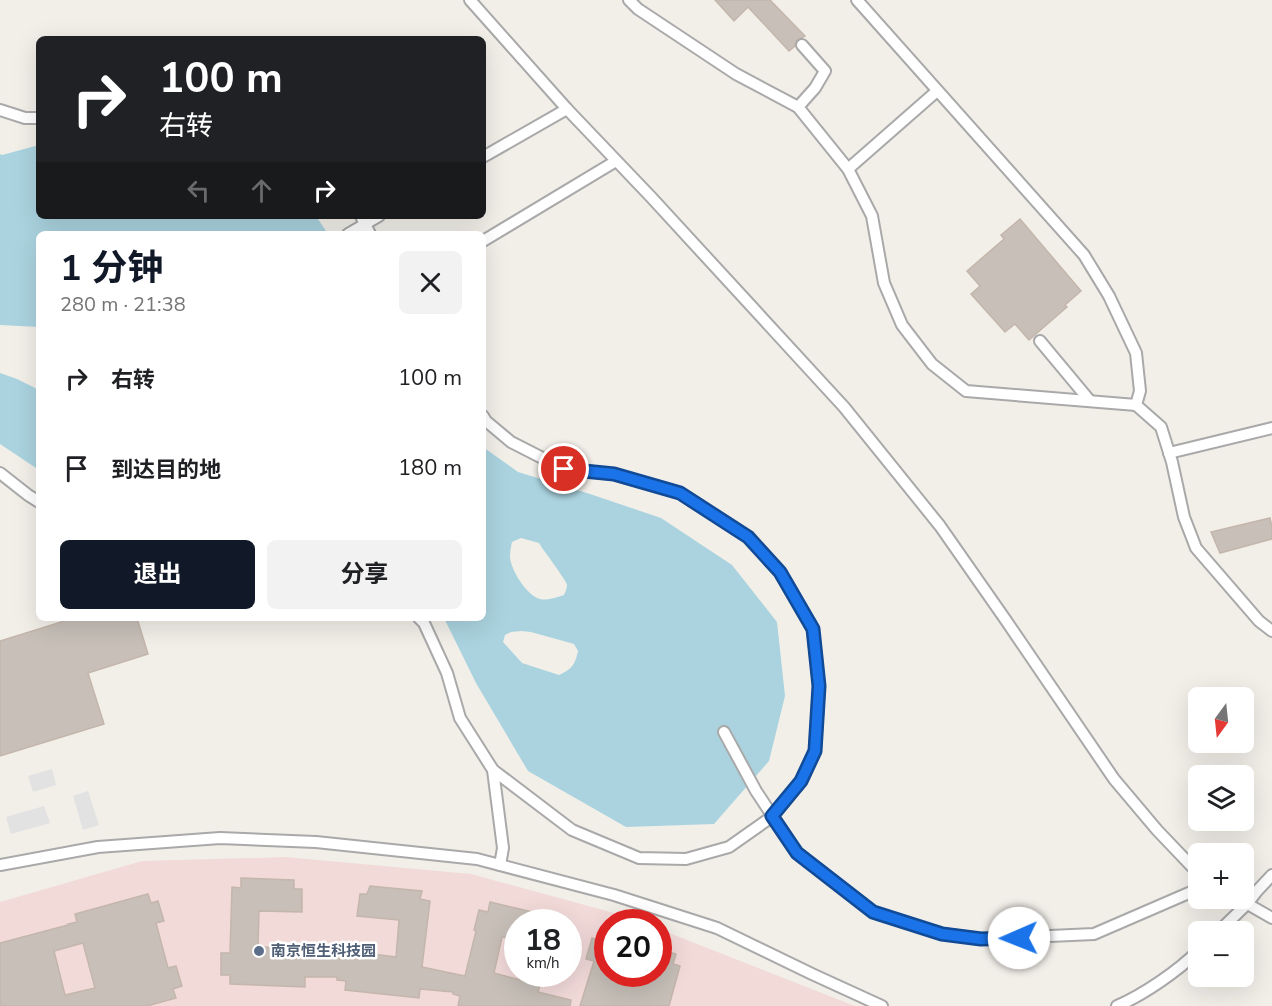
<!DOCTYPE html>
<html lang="zh">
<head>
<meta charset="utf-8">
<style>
  body { margin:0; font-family:"Nunito Sans","Noto Sans SC",sans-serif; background:#f2f2f2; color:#202124; height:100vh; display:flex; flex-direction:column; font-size:22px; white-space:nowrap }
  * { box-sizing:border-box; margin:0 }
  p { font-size:20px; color:#757577 }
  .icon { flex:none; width:33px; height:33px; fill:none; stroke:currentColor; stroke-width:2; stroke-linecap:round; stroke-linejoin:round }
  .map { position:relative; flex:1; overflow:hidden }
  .details { position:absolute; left:36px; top:231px; width:450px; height:390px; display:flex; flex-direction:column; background:#fff; border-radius:9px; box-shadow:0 6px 24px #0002 }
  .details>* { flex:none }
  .banner { position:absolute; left:36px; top:36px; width:450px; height:183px; border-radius:9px; box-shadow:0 6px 24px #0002; background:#202124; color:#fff; overflow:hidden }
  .needle { width:39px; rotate:195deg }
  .buttons { position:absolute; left:1188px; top:687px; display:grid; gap:12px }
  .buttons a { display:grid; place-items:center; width:66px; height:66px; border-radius:9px; background:#fff; box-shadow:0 6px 24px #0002; font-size:30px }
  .speed { position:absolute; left:504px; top:909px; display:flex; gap:12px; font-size:30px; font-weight:700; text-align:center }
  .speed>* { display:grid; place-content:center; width:78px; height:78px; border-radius:50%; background:#fff; box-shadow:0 6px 24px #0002; line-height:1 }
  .speed small { font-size:15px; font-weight:400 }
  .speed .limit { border:9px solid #d22; background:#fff; color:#111 }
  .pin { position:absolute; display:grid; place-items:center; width:51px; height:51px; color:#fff; margin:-26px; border:3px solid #fff; border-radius:50%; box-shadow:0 2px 6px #0007 }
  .me { position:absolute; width:66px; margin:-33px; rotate:269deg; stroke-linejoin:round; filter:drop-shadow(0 0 4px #0008) }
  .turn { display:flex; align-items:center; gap:21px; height:126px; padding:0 24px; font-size:27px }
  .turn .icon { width:78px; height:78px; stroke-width:2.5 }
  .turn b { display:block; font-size:42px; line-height:51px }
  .lanes { display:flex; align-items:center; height:57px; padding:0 24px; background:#0003; justify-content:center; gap:30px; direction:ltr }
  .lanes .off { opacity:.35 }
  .round { display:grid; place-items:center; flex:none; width:63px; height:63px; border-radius:9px; background:#f2f2f2 }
  .summary { display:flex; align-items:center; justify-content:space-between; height:102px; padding:0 24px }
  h1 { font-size:36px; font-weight:700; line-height:45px; color:#111827 }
  .action { display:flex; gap:12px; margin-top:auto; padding:12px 24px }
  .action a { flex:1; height:69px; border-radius:9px; background:#111827; color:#fff; font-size:24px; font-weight:700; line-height:69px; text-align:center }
  .action a+a { background:#f2f2f2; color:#202124 }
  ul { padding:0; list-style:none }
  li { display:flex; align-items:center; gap:18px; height:90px; padding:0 24px }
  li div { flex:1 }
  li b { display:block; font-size:22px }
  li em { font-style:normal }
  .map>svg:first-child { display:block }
  .commercial { fill:#f2dad9; fill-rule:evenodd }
  .parking { fill:#e2e2e2 }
  .water { fill:#aad3df; fill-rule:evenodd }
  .building { fill:#c7bfb8; stroke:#c4b6ab; stroke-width:1.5; fill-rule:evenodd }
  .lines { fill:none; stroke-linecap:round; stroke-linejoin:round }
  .lane-casing { stroke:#a9a9a9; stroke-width:14 }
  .lane { stroke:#fff; stroke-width:10 }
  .route-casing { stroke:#114b97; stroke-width:15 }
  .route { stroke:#1a73e8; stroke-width:10 }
  .service-dot { fill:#5c6f8a; stroke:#fff; stroke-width:2 }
  .labels { text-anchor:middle; stroke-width:5; stroke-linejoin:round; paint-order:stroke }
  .service-label { font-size:15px; font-weight:bold; fill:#4e5e75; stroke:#fff; text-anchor:start }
</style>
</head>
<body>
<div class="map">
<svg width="1272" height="1006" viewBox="0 0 1272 1006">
  <rect width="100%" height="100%" fill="#f2efe9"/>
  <path class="commercial" d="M 286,857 L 471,874 L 625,916 L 642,922 L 608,922 L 608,974 L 658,974 L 659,929 L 855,1006 L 0,1006 L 0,902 L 142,861 ZM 518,922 L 568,922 L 568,974 L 518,974 Z"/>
  <g class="parking">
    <path d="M 52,769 L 56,785 L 33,792 L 28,776 Z"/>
    <path d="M 88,791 L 99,825 L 83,830 L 73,796 Z"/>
    <path d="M 44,806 L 50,823 L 11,834 L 6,817 Z"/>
  </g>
  <g class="water">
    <path d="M 39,145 L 39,216 L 316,216 L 328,234 L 39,234 L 39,327 L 0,325 L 0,154 L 2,155 Z"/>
    <path d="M 0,373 L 17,379 L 39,390 L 39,470 L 0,444 Z"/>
    <path d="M 483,447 L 518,472 L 590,494 L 661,518 L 732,565 L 777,622 L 785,696 L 769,761 L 714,824 L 626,827 L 528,771 L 476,683 L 444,618 L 483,618 ZM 521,538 L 539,543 C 543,550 567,581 567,585 C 567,589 565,592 564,595 C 557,597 547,601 540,599 C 527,596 510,569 510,556 C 510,552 511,546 512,542 ZM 521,631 L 531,632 L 574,644 L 578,651 C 575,665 572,669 559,675 L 522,663 L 503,642 L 505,635 L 511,632 Z"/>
  </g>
  <g class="building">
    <path d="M 715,0 L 770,0 L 805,36 L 797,40 L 795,46 L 789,51 L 748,7 L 734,21 Z"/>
    <path d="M 1020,219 L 1081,291 L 1065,305 L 1067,307 L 1029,340 L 1015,324 L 1005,332 L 971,294 L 980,286 L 967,271 L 1004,239 L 1001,235 Z"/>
    <path d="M 1270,518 L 1272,527 L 1272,539 L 1220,553 L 1211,532 Z"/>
    <path d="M 74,618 L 137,618 L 148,654 L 88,673 L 104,724 L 0,756 L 0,641 Z"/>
    <path d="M 241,878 L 294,880 L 294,889 L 302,889 L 302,912 L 259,911 L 258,947 L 305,948 L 305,956 L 348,959 L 349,951 L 396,957 L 399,920 L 357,916 L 360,894 L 367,894 L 370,886 L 422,891 L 420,899 L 430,901 L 422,967 L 465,976 L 476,931 L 474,930 L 479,910 L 488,912 L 490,902 L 550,916 L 549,922 L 518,922 L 518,940 L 502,937 L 494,973 L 540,985 L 538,992 L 571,1000 L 570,1006 L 458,1006 L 460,996 L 453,994 L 453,992 L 420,989 L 419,998 L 345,990 L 346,981 L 337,980 L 337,977 L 305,977 L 305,987 L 230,984 L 230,975 L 221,975 L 221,953 L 230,953 L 232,887 L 241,888 Z"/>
    <path d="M 148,894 L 151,903 L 158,901 L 164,921 L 156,923 L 168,968 L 176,966 L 182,986 L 173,989 L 176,998 L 147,1006 L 0,1006 L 0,943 L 68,925 L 68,924 L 77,922 L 75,914 ZM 83,943 L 95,988 L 65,995 L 54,951 Z"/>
    <path d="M 604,929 L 608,930 L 608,974 L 658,974 L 658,949 L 676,954 L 673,964 L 680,966 L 669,1006 L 580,1006 L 594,961 L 586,959 L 592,938 L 600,941 Z"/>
  </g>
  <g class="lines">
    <defs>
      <g id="lane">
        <path d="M 470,0 L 567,109 L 651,197 L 844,407 L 940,526 L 1005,619 L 1114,779 L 1157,830 L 1198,873"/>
        <path d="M 629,0 L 638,9 L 736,74 L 798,107 L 848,169 L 872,216 L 884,283 L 902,325 L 932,364 L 966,391 L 1136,405"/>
        <path d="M 857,0 L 1084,255 L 1109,296 L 1136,353 L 1140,391 L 1136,405 L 1161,427 L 1172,462 L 1184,517 L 1196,548 L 1259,621 L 1272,631"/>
        <path d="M 798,107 L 815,88 L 825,71 L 802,45"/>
        <path d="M 0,110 L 25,118 L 39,118"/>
        <path d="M 483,157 L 567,109"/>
        <path d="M 848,169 L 937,91"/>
        <path d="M 361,216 L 370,234"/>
        <path d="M 348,234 L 379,216"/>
        <path d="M 483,241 L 616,161"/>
        <path d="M 1040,341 L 1090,401"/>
        <path d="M 1169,453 L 1272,428"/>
        <path d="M 0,473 L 28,495 L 39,502"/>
        <path d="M 419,618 L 424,623 L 447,673 L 460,718 L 493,770 L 572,830 L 639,858 L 686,859 L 729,847 L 773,816 L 801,781 L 815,751 L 819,686 L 813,629 L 780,572 L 749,537 L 680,493 L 613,474 L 564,469 L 511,442 L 486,421 L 483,416"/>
        <path d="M 724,732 L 756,791 L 797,853 L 873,912 L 942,934 L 981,939 L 1094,934 L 1198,889"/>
        <path d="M 493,770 L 503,848 L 500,865"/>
        <path d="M 0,865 L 98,847 L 220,838 L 316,842 L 477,859 L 614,895 L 717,928 L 812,974 L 882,1006"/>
        <path d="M 1237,898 L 1272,918"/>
        <path d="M 1218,932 L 1247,904 L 1257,891 L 1272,875"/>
        <path d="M 1117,1006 C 1143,995 1178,971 1198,951"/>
      </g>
    </defs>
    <use href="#lane" class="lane-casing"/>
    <use href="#lane" class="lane"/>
  </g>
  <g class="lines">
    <defs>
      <path id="route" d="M 564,469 L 614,474 L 680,493 L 748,537 L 780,572 L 813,629 L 819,686 L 815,751 L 801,781 L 772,816 L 797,853 L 873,912 L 942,934 L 981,939 L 1019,938"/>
    </defs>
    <use href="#route" class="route-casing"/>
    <use href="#route" class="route"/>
  </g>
  <circle class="service-dot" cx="259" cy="951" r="6"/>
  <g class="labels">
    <g class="service-label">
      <text x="271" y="956">南京恒生科技园</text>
    </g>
  </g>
</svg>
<div class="buttons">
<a><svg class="needle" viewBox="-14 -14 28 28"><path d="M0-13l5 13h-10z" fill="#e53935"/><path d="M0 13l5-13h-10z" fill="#757577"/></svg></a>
<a><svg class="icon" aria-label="layers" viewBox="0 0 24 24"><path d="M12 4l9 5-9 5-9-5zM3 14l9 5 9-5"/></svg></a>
<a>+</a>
<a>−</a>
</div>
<div class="speed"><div>18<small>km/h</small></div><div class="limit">20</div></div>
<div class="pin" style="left:564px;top:469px;background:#d93025"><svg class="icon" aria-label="arrive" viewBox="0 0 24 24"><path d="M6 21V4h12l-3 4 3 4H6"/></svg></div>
<svg class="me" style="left:1019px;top:938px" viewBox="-20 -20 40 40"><circle r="19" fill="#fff"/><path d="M0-13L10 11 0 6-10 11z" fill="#1a73e8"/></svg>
<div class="banner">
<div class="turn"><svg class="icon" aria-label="right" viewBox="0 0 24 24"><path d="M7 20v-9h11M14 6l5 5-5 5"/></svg><div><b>100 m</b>右转</div></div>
<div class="lanes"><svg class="icon off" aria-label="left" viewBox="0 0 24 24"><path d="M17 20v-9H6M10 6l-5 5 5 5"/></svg><svg class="icon off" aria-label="ahead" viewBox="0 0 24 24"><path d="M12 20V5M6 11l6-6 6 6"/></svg><svg class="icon" aria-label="right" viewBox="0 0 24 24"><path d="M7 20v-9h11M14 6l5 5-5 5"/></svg></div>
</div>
<section class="details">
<div class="summary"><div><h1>1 分钟</h1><p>280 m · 21:38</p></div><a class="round"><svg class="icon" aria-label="close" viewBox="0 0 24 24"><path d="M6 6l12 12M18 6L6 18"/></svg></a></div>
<ul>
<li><svg class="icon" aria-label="right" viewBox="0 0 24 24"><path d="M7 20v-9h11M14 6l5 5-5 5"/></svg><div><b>右转</b></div><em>100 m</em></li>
<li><svg class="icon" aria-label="arrive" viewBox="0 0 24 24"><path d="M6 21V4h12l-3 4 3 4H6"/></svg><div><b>到达目的地</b></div><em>180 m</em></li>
</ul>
<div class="action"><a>退出</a><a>分享</a></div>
</section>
</div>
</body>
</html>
